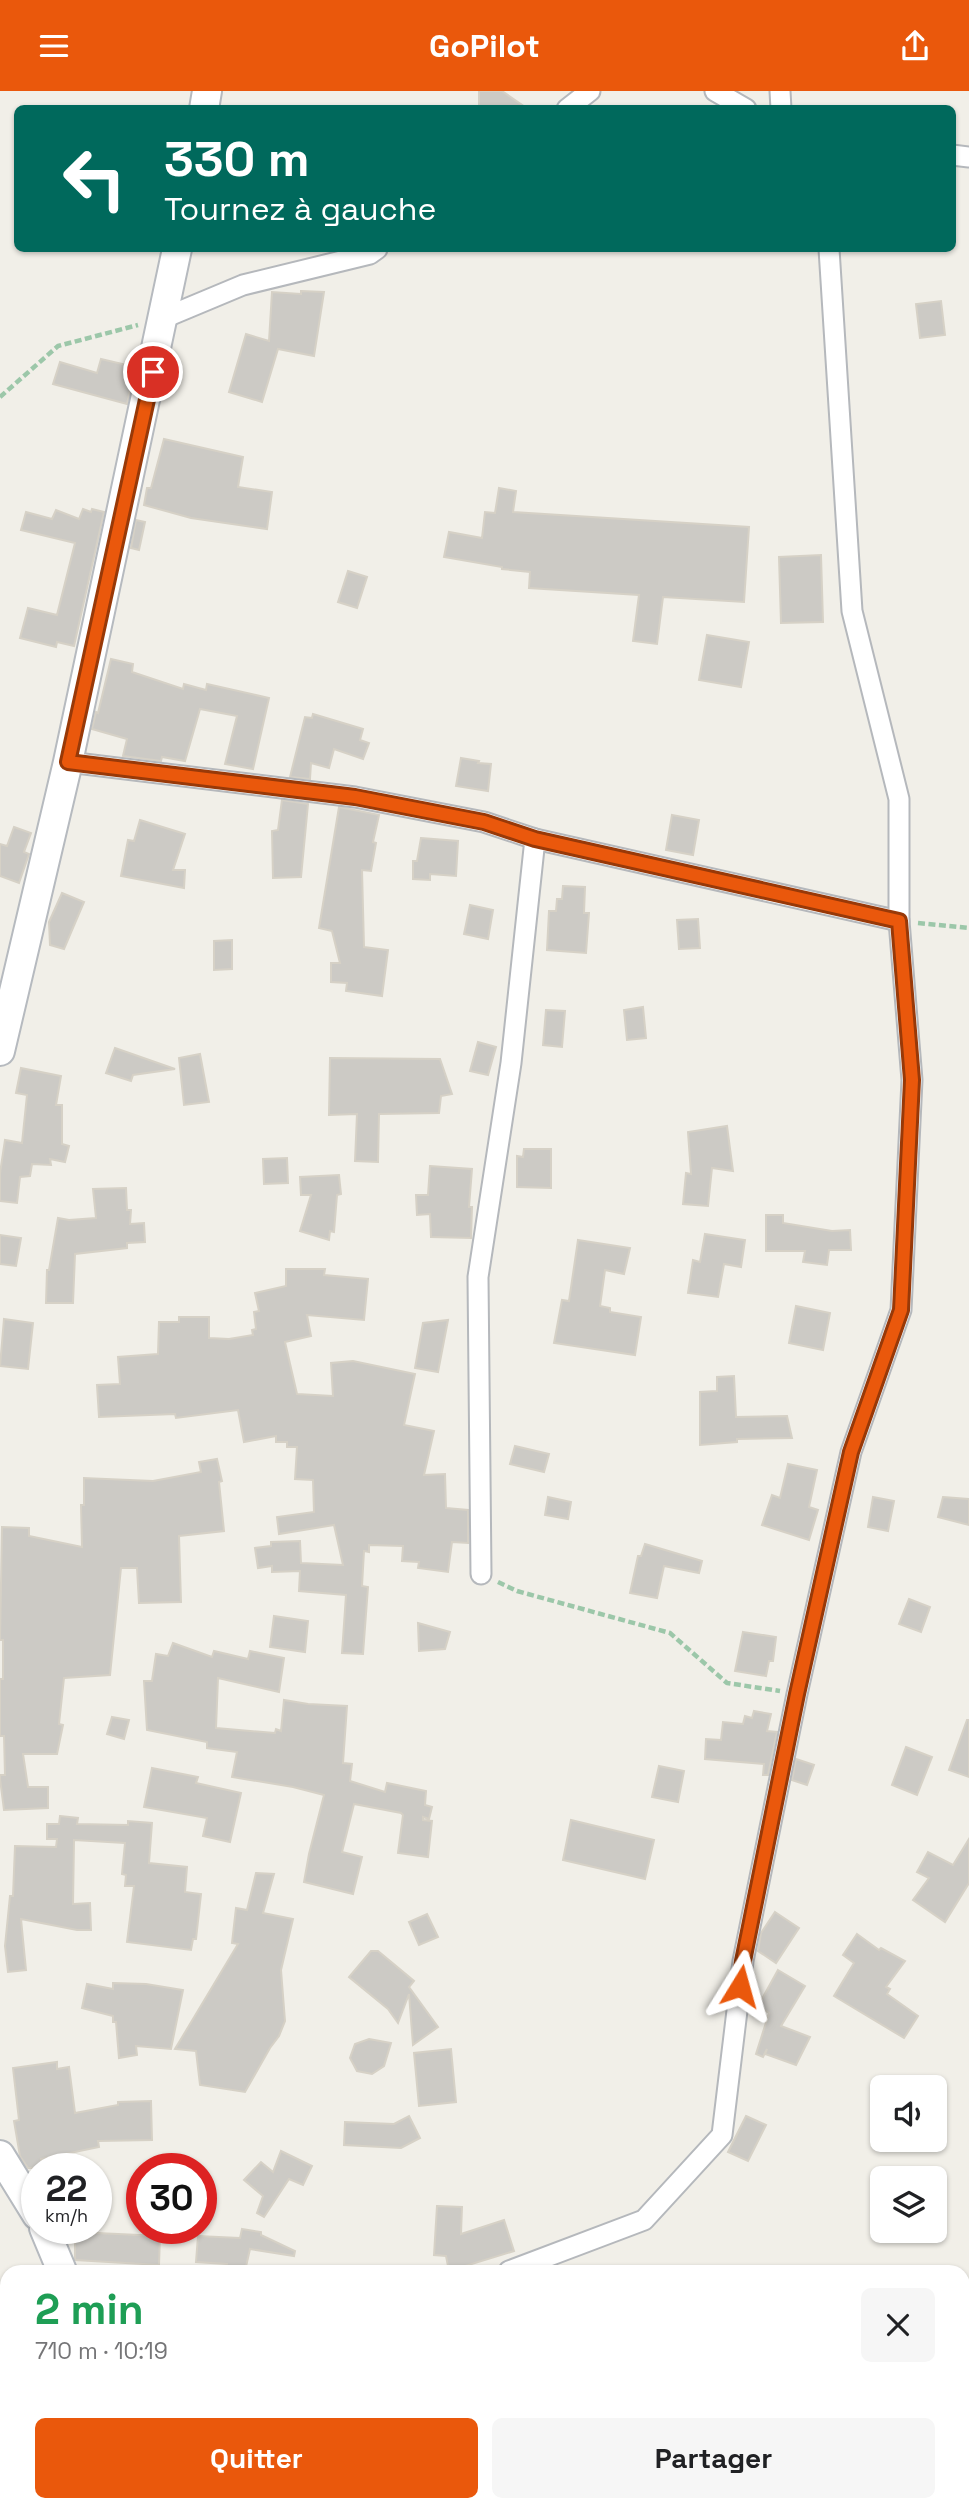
<!DOCTYPE html>
<html lang="fr">
<head>
<meta charset="utf-8">
<style>
  body { margin:0; font-family:"Space Grotesk",sans-serif; background:#f6f6f6; color:#202124; height:100vh; display:flex; flex-direction:column; font-size:26px; white-space:nowrap }
  * { box-sizing:border-box; margin:0 }
  p { font-size:23px; color:#757577 }
  .icon { flex:none; width:38px; height:38px; fill:none; stroke:currentColor; stroke-width:2; stroke-linecap:round; stroke-linejoin:round }
  .map { position:relative; flex:1; overflow:hidden }
  .details { position:absolute; left:0px; top:2174px; width:970px; height:247px; display:flex; flex-direction:column; background:#fff; border-radius:21px 21px 0 0; box-shadow:0 2px 5px #0004 }
  .details>* { flex:none }
  .top-card { position:absolute; left:14px; top:14px; width:942px; height:147px; border-radius:10px; box-shadow:0 2px 5px #0004; background:#00695c; color:#fff; overflow:hidden }
  .buttons { position:absolute; left:870px; top:1984px; display:grid; gap:14px }
  .buttons a { display:grid; place-items:center; width:77px; height:77px; border-radius:10px; background:#fff; box-shadow:0 2px 5px #0004; font-size:35px }
  .speed { position:absolute; left:21px; top:2062px; display:flex; gap:14px; font-size:35px; font-weight:700; text-align:center }
  .speed>* { display:grid; place-content:center; width:91px; height:91px; border-radius:50%; background:#fff; box-shadow:0 2px 5px #0004; line-height:1 }
  .speed small { font-size:18px; font-weight:400 }
  .speed .limit { border:10px solid #d22; background:#fff; color:#111 }
  .pin { position:absolute; display:grid; place-items:center; width:60px; height:60px; color:#fff; margin:-30px; border:4px solid #fff; border-radius:50%; box-shadow:0 2px 7px #0007 }
  .me { position:absolute; width:77px; margin:-38px; rotate:8deg; stroke-linejoin:round; filter:drop-shadow(0 0 5px #0008) }
  .turn { display:flex; align-items:center; gap:24px; height:147px; padding:0 35px; font-size:32px }
  .turn .icon { width:91px; height:91px; stroke-width:2.5 }
  .turn b { display:block; font-size:49px; line-height:60px }
  .round { display:grid; place-items:center; flex:none; width:74px; height:74px; border-radius:10px; background:#f6f6f6 }
  .summary { display:flex; align-items:center; justify-content:space-between; height:119px; padding:0 35px }
  h1 { font-size:42px; font-weight:700; line-height:52px; color:#1e9e55 }
  .primary-button { display:flex; gap:14px; margin-top:auto; padding:14px 35px }
  .primary-button a { flex:1; height:80px; border-radius:10px; background:#ea580c; color:#fff; font-size:28px; font-weight:700; line-height:80px; text-align:center }
  .primary-button a+a { background:#f6f6f6; color:#202124 }
  header { display:flex; justify-content:space-between; align-items:center; height:91px; padding:0 35px; background:#ea580c; color:#fff; font-size:32px; font-weight:700 }
  .map>svg:first-child { display:block }
  .building { fill:#cccac5; stroke:#d6d1c6; stroke-width:2 }
  .lines { fill:none; stroke-linecap:round; stroke-linejoin:round }
  .street-casing { stroke:#b5b8bc; stroke-width:23 }
  .secondary-casing { stroke:#b6babf; stroke-width:32 }
  .path { stroke:#9cc7a9; stroke-width:4.5; stroke-dasharray:7 3.5; stroke-linecap:butt }
  .street { stroke:#fff; stroke-width:19 }
  .secondary { stroke:#fff; stroke-width:28 }
  .route-casing { stroke:#983908; stroke-width:18 }
  .route { stroke:#ea580c; stroke-width:12 }
</style>
</head>
<body>
<header><svg class="icon" aria-label="menu" viewBox="0 0 24 24"><path d="M4 6h16M4 12h16M4 18h16"/></svg>GoPilot<svg class="icon" aria-label="share" viewBox="0 0 24 24"><path d="M12 15V3M7 8l5-5 5 5M5 13v7h14v-7"/></svg></header>
<div class="map">
<svg width="969" height="2420" viewBox="0 0 969 2420">
  <rect width="100%" height="100%" fill="#f1efe8"/>
  <g class="building">
    <path d="M 479,0 L 502,0 L 528,18 L 479,18 Z"/>
    <path d="M 301,200 L 324,201 L 314,265 L 278,258 L 262,311 L 229,301 L 246,243 L 269,250 L 272,201 L 301,203 Z"/>
    <path d="M 941,210 L 945,244 L 920,247 L 916,213 Z"/>
    <path d="M 101,268 L 135,276 L 127,313 L 53,293 L 60,271 L 97,282 Z"/>
    <path d="M 164,348 L 243,366 L 238,396 L 272,401 L 267,438 L 191,427 L 144,414 L 147,397 L 151,397 Z"/>
    <path d="M 499,397 L 516,400 L 513,421 L 749,436 L 744,511 L 663,506 L 657,553 L 633,550 L 639,504 L 529,497 L 530,481 L 502,478 L 502,476 L 444,466 L 449,441 L 482,447 L 485,421 L 495,422 Z"/>
    <path d="M 83,418 L 91,421 L 92,418 L 104,421 L 74,555 L 57,551 L 56,556 L 20,547 L 28,517 L 57,524 L 75,452 L 21,439 L 26,421 L 52,428 L 56,419 L 79,428 Z"/>
    <path d="M 136,429 L 145,431 L 139,459 L 131,457 Z"/>
    <path d="M 821,464 L 823,531 L 781,532 L 779,466 Z"/>
    <path d="M 348,480 L 367,486 L 357,517 L 338,511 Z"/>
    <path d="M 707,544 L 749,551 L 741,596 L 699,589 Z"/>
    <path d="M 111,568 L 133,573 L 132,581 L 183,598 L 184,593 L 206,599 L 207,593 L 269,607 L 253,678 L 225,673 L 237,625 L 200,618 L 185,670 L 162,666 L 161,670 L 123,665 L 127,648 L 92,638 L 96,621 L 98,622 Z"/>
    <path d="M 313,623 L 363,638 L 360,649 L 369,652 L 363,668 L 334,658 L 329,677 L 311,672 L 310,688 L 290,686 L 305,626 L 312,627 Z"/>
    <path d="M 461,667 L 479,670 L 478,672 L 491,673 L 488,700 L 456,695 Z"/>
    <path d="M 282,709 L 308,713 L 301,786 L 273,787 L 272,740 L 278,739 Z"/>
    <path d="M 339,716 L 379,724 L 373,751 L 376,752 L 371,780 L 362,779 L 364,856 L 388,859 L 382,905 L 346,900 L 347,892 L 331,891 L 331,872 L 340,872 L 332,840 L 319,837 Z"/>
    <path d="M 672,724 L 699,729 L 693,764 L 666,759 Z"/>
    <path d="M 140,729 L 185,743 L 173,779 L 185,779 L 184,797 L 121,785 L 128,749 L 134,750 Z"/>
    <path d="M 14,736 L 31,742 L 24,761 L 29,763 L 19,792 L 0,785 L 0,753 L 7,755 Z"/>
    <path d="M 421,747 L 458,750 L 456,785 L 430,783 L 430,789 L 413,788 L 413,770 L 417,770 Z"/>
    <path d="M 563,795 L 585,796 L 584,822 L 589,822 L 586,862 L 547,859 L 549,820 L 556,820 L 557,808 L 562,808 Z"/>
    <path d="M 62,802 L 84,811 L 64,858 L 50,854 L 49,831 Z"/>
    <path d="M 470,814 L 493,819 L 488,848 L 464,843 Z"/>
    <path d="M 698,828 L 700,857 L 679,858 L 677,829 Z"/>
    <path d="M 232,849 L 232,878 L 214,879 L 214,850 Z"/>
    <path d="M 643,916 L 646,947 L 627,949 L 624,919 Z"/>
    <path d="M 546,919 L 565,920 L 562,956 L 543,954 Z"/>
    <path d="M 478,951 L 496,956 L 488,984 L 470,980 Z"/>
    <path d="M 115,957 L 175,978 L 133,984 L 131,990 L 106,982 Z"/>
    <path d="M 200,963 L 209,1011 L 184,1014 L 179,967 Z"/>
    <path d="M 330,967 L 440,968 L 452,1003 L 441,1005 L 439,1022 L 379,1023 L 378,1071 L 355,1070 L 357,1023 L 329,1024 Z"/>
    <path d="M 21,977 L 61,985 L 56,1014 L 62,1014 L 62,1053 L 69,1055 L 65,1071 L 50,1068 L 51,1074 L 32,1073 L 30,1085 L 20,1086 L 17,1112 L 0,1110 L 0,1082 L 5,1049 L 22,1052 L 27,1004 L 16,1002 Z"/>
    <path d="M 727,1035 L 733,1080 L 712,1077 L 708,1115 L 683,1113 L 686,1082 L 691,1083 L 688,1041 Z"/>
    <path d="M 524,1058 L 551,1058 L 551,1097 L 517,1096 L 517,1065 L 523,1066 Z"/>
    <path d="M 287,1067 L 288,1092 L 264,1093 L 263,1068 Z"/>
    <path d="M 430,1075 L 472,1078 L 469,1116 L 472,1116 L 471,1147 L 431,1146 L 430,1123 L 417,1124 L 416,1104 L 428,1104 Z"/>
    <path d="M 339,1084 L 341,1103 L 337,1104 L 334,1141 L 330,1140 L 329,1149 L 300,1140 L 311,1104 L 301,1104 L 300,1086 Z"/>
    <path d="M 126,1097 L 127,1119 L 131,1119 L 130,1133 L 144,1132 L 145,1151 L 127,1152 L 127,1157 L 75,1163 L 73,1212 L 46,1212 L 47,1179 L 49,1179 L 58,1127 L 69,1129 L 96,1127 L 93,1098 Z"/>
    <path d="M 766,1124 L 783,1124 L 783,1132 L 832,1140 L 850,1139 L 851,1159 L 829,1159 L 827,1174 L 803,1171 L 805,1160 L 766,1160 Z"/>
    <path d="M 705,1143 L 745,1149 L 741,1176 L 724,1173 L 718,1206 L 688,1202 L 693,1169 L 700,1171 Z"/>
    <path d="M 0,1144 L 21,1147 L 16,1175 L 0,1173 Z"/>
    <path d="M 578,1149 L 630,1157 L 624,1183 L 605,1179 L 600,1215 L 610,1217 L 610,1221 L 641,1226 L 635,1264 L 554,1252 L 562,1209 L 569,1210 Z"/>
    <path d="M 286,1178 L 325,1178 L 324,1184 L 368,1188 L 364,1229 L 307,1224 L 311,1245 L 285,1251 L 297,1303 L 333,1305 L 331,1272 L 353,1270 L 415,1283 L 404,1334 L 434,1340 L 424,1384 L 445,1383 L 446,1417 L 468,1419 L 468,1452 L 452,1451 L 448,1481 L 418,1477 L 419,1471 L 402,1470 L 403,1455 L 369,1454 L 369,1461 L 364,1460 L 362,1495 L 368,1496 L 363,1563 L 342,1562 L 346,1504 L 299,1500 L 300,1480 L 272,1481 L 272,1475 L 258,1477 L 255,1457 L 271,1455 L 271,1451 L 300,1450 L 301,1472 L 343,1474 L 334,1434 L 279,1443 L 277,1426 L 314,1421 L 313,1389 L 295,1388 L 297,1356 L 287,1356 L 287,1351 L 276,1351 L 276,1345 L 244,1351 L 238,1319 L 176,1327 L 175,1323 L 99,1326 L 97,1294 L 120,1293 L 118,1266 L 158,1263 L 159,1231 L 179,1231 L 179,1226 L 209,1226 L 209,1247 L 229,1248 L 253,1244 L 252,1239 L 256,1238 L 254,1221 L 259,1220 L 255,1202 L 286,1195 Z"/>
    <path d="M 796,1215 L 830,1222 L 823,1259 L 789,1252 Z"/>
    <path d="M 4,1228 L 33,1232 L 28,1278 L 0,1275 Z"/>
    <path d="M 448,1229 L 438,1281 L 415,1277 L 423,1232 Z"/>
    <path d="M 734,1285 L 736,1326 L 787,1325 L 792,1347 L 737,1348 L 737,1351 L 700,1354 L 700,1301 L 717,1300 L 717,1286 Z"/>
    <path d="M 515,1355 L 549,1363 L 544,1381 L 510,1373 Z"/>
    <path d="M 217,1368 L 222,1390 L 219,1391 L 224,1440 L 179,1445 L 181,1511 L 139,1512 L 137,1477 L 121,1477 L 110,1584 L 64,1587 L 59,1633 L 63,1634 L 57,1663 L 23,1663 L 28,1696 L 48,1696 L 48,1717 L 4,1719 L 0,1688 L 0,1684 L 5,1684 L 4,1645 L 0,1645 L 0,1588 L 3,1588 L 3,1549 L 0,1549 L 2,1436 L 29,1437 L 29,1445 L 82,1456 L 81,1414 L 84,1414 L 84,1387 L 153,1390 L 201,1381 L 199,1371 Z"/>
    <path d="M 788,1373 L 817,1379 L 809,1416 L 818,1419 L 809,1449 L 762,1434 L 772,1404 L 780,1407 Z"/>
    <path d="M 548,1406 L 571,1411 L 568,1428 L 545,1424 Z"/>
    <path d="M 873,1406 L 894,1410 L 888,1440 L 868,1436 Z"/>
    <path d="M 943,1406 L 969,1408 L 969,1434 L 938,1426 Z"/>
    <path d="M 645,1453 L 702,1470 L 699,1482 L 664,1475 L 657,1507 L 630,1502 L 638,1465 L 641,1465 Z"/>
    <path d="M 909,1508 L 930,1516 L 921,1541 L 899,1533 Z"/>
    <path d="M 274,1525 L 308,1530 L 305,1561 L 270,1556 Z"/>
    <path d="M 418,1532 L 450,1541 L 445,1558 L 419,1560 Z"/>
    <path d="M 743,1541 L 776,1546 L 773,1570 L 769,1570 L 766,1585 L 735,1580 Z"/>
    <path d="M 173,1552 L 212,1566 L 214,1560 L 248,1568 L 250,1560 L 284,1567 L 279,1601 L 218,1587 L 216,1637 L 275,1642 L 276,1638 L 281,1640 L 284,1609 L 308,1613 L 347,1615 L 343,1672 L 352,1673 L 350,1690 L 385,1701 L 387,1692 L 426,1700 L 425,1714 L 432,1716 L 429,1728 L 423,1726 L 423,1729 L 432,1730 L 428,1766 L 398,1762 L 403,1724 L 401,1722 L 354,1713 L 342,1761 L 362,1766 L 353,1803 L 304,1791 L 309,1763 L 324,1704 L 293,1696 L 232,1686 L 237,1661 L 207,1657 L 207,1651 L 147,1639 L 144,1590 L 152,1590 L 156,1563 L 168,1565 Z"/>
    <path d="M 754,1620 L 771,1623 L 767,1640 L 777,1641 L 768,1684 L 763,1684 L 764,1673 L 705,1668 L 706,1648 L 721,1649 L 723,1631 L 743,1633 L 745,1625 L 752,1627 Z"/>
    <path d="M 112,1626 L 129,1629 L 124,1648 L 107,1643 Z"/>
    <path d="M 967,1629 L 969,1629 L 969,1686 L 949,1679 Z"/>
    <path d="M 906,1656 L 932,1666 L 917,1704 L 892,1694 Z"/>
    <path d="M 796,1668 L 814,1674 L 807,1694 L 792,1689 Z"/>
    <path d="M 659,1675 L 684,1680 L 678,1711 L 652,1706 Z"/>
    <path d="M 152,1677 L 198,1686 L 196,1692 L 241,1702 L 230,1751 L 203,1745 L 207,1727 L 144,1716 Z"/>
    <path d="M 60,1725 L 78,1727 L 77,1733 L 128,1734 L 128,1730 L 152,1732 L 149,1772 L 187,1776 L 185,1801 L 201,1803 L 196,1848 L 193,1848 L 191,1859 L 127,1851 L 134,1795 L 125,1795 L 126,1784 L 122,1783 L 125,1752 L 74,1749 L 73,1813 L 90,1812 L 91,1839 L 77,1839 L 21,1828 L 26,1879 L 8,1881 L 5,1855 L 10,1805 L 13,1805 L 15,1755 L 56,1756 L 57,1748 L 47,1748 L 47,1733 L 59,1733 Z"/>
    <path d="M 571,1729 L 654,1749 L 645,1788 L 563,1769 Z"/>
    <path d="M 969,1748 L 969,1792 L 945,1831 L 913,1809 L 929,1787 L 917,1781 L 928,1761 L 953,1774 Z"/>
    <path d="M 256,1782 L 274,1783 L 263,1822 L 293,1828 L 281,1879 L 285,1930 L 279,1945 L 270,1957 L 245,2001 L 200,1994 L 196,1960 L 175,1958 L 238,1853 L 232,1852 L 236,1817 L 247,1819 Z"/>
    <path d="M 775,1821 L 799,1837 L 776,1872 L 758,1860 L 761,1842 Z"/>
    <path d="M 427,1823 L 438,1846 L 419,1854 L 409,1831 Z"/>
    <path d="M 857,1843 L 879,1859 L 881,1857 L 905,1870 L 886,1896 L 890,1898 L 887,1903 L 918,1925 L 904,1947 L 834,1905 L 854,1872 L 843,1864 Z"/>
    <path d="M 371,1860 L 378,1860 L 414,1890 L 409,1896 L 438,1936 L 413,1954 L 409,1903 L 398,1932 L 388,1918 L 349,1886 Z"/>
    <path d="M 778,1879 L 805,1895 L 781,1935 L 810,1946 L 796,1974 L 765,1963 L 767,1958 L 763,1966 L 756,1963 L 769,1922 L 758,1915 Z"/>
    <path d="M 113,1892 L 146,1893 L 183,1899 L 171,1958 L 136,1955 L 137,1964 L 119,1967 L 116,1931 L 113,1931 L 113,1925 L 82,1917 L 87,1893 L 113,1898 Z"/>
    <path d="M 369,1948 L 391,1952 L 384,1975 L 372,1983 L 357,1980 L 350,1967 L 355,1953 Z"/>
    <path d="M 451,1958 L 456,2011 L 419,2015 L 414,1962 Z"/>
    <path d="M 57,1971 L 57,1978 L 69,1976 L 75,2022 L 118,2014 L 118,2011 L 151,2010 L 152,2049 L 98,2050 L 99,2056 L 41,2068 L 43,2077 L 28,2077 L 20,2065 L 14,2030 L 19,2029 L 13,1977 Z"/>
    <path d="M 409,2025 L 420,2047 L 401,2057 L 344,2054 L 345,2031 L 394,2033 Z"/>
    <path d="M 746,2025 L 766,2034 L 748,2070 L 728,2061 Z"/>
    <path d="M 281,2060 L 312,2075 L 303,2094 L 289,2088 L 264,2126 L 257,2122 L 263,2105 L 244,2089 L 261,2071 L 273,2081 Z"/>
    <path d="M 437,2115 L 462,2116 L 461,2143 L 504,2129 L 514,2160 L 449,2180 L 446,2165 L 434,2164 Z"/>
    <path d="M 242,2138 L 261,2141 L 261,2144 L 295,2160 L 294,2165 L 250,2158 L 245,2180 L 226,2177 L 227,2173 L 196,2171 L 198,2145 L 240,2147 Z"/>
    <path d="M 75,2141 L 160,2145 L 159,2174 L 75,2169 Z"/>
  </g>
  <g class="lines">
    <defs>
      <g id="street">
        <path d="M 715,0 L 746,18"/>
        <path d="M 780,0 L 781,18"/>
        <path d="M 567,18 L 590,0"/>
        <path d="M 952,64 L 969,66"/>
        <path d="M 164,227 L 243,194 L 370,163 L 377,158"/>
        <path d="M 68,671 L 355,706 L 484,731 L 535,748 L 899,830"/>
        <path d="M 481,1483 L 478,1186 L 511,972 L 535,748"/>
        <path d="M 509,2180 L 644,2129 L 722,2044 L 743,1870 L 797,1603 L 851,1361 L 901,1219 L 912,989 L 899,830 L 899,708 L 852,520 L 829,158"/>
      </g>
      <g id="secondary">
        <path d="M 204,18 L 207,0"/>
        <path d="M 0,960 L 68,671 L 177,158"/>
        <path d="M 0,2064 L 37,2124"/>
        <path d="M 44,2137 L 62,2180"/>
        <path d="M 151,2413 L 154,2420"/>
      </g>
    </defs>
    <use href="#street" class="street-casing"/>
    <use href="#secondary" class="secondary-casing"/>
    <g class="path">
      <path d="M 0,306 L 58,255 L 138,234"/>
      <path d="M 918,832 L 969,837"/>
      <path d="M 498,1491 L 517,1500 L 670,1542 L 727,1592 L 780,1600"/>
    </g>
    <use href="#street" class="street"/>
    <use href="#secondary" class="secondary"/>
  </g>
  <g class="lines">
    <defs>
      <path id="route" d="M 153,281 L 68,671 L 355,706 L 484,731 L 535,748 L 899,830 L 912,989 L 901,1219 L 851,1361 L 797,1603 L 743,1870 L 740,1895"/>
    </defs>
    <use href="#route" class="route-casing"/>
    <use href="#route" class="route"/>
  </g>
</svg>
<div class="buttons">
<a><svg class="icon" aria-label="sound" viewBox="0 0 24 24"><path d="M4 9h4l5-4v14l-5-4H4zM17 9q2 3 0 6"/></svg></a>
<a><svg class="icon" aria-label="layers" viewBox="0 0 24 24"><path d="M12 4l9 5-9 5-9-5zM3 14l9 5 9-5"/></svg></a>
</div>
<div class="speed"><div>22<small>km/h</small></div><div class="limit">30</div></div>
<div class="pin" style="left:153px;top:281px;background:#d93025"><svg class="icon" aria-label="arrive" viewBox="0 0 24 24"><path d="M6 21V4h12l-3 4 3 4H6"/></svg></div>
<svg class="me" style="left:740px;top:1895px" viewBox="-20 -20 40 40"><path d="M0-17L14 15 0 8-14 15z" fill="#ea580c" stroke="#fff" stroke-width="4"/></svg>
<div class="top-card">
<div class="turn"><svg class="icon" aria-label="left" viewBox="0 0 24 24"><path d="M17 20v-9H6M10 6l-5 5 5 5"/></svg><div><b>330 m</b>Tournez à gauche</div></div>
</div>
<section class="details">
<div class="summary"><div><h1>2 min</h1><p>710 m · 10:19</p></div><a class="round"><svg class="icon" aria-label="close" viewBox="0 0 24 24"><path d="M6 6l12 12M18 6L6 18"/></svg></a></div>
<div class="primary-button"><a>Quitter</a><a>Partager</a></div>
</section>
</div>
</body>
</html>
